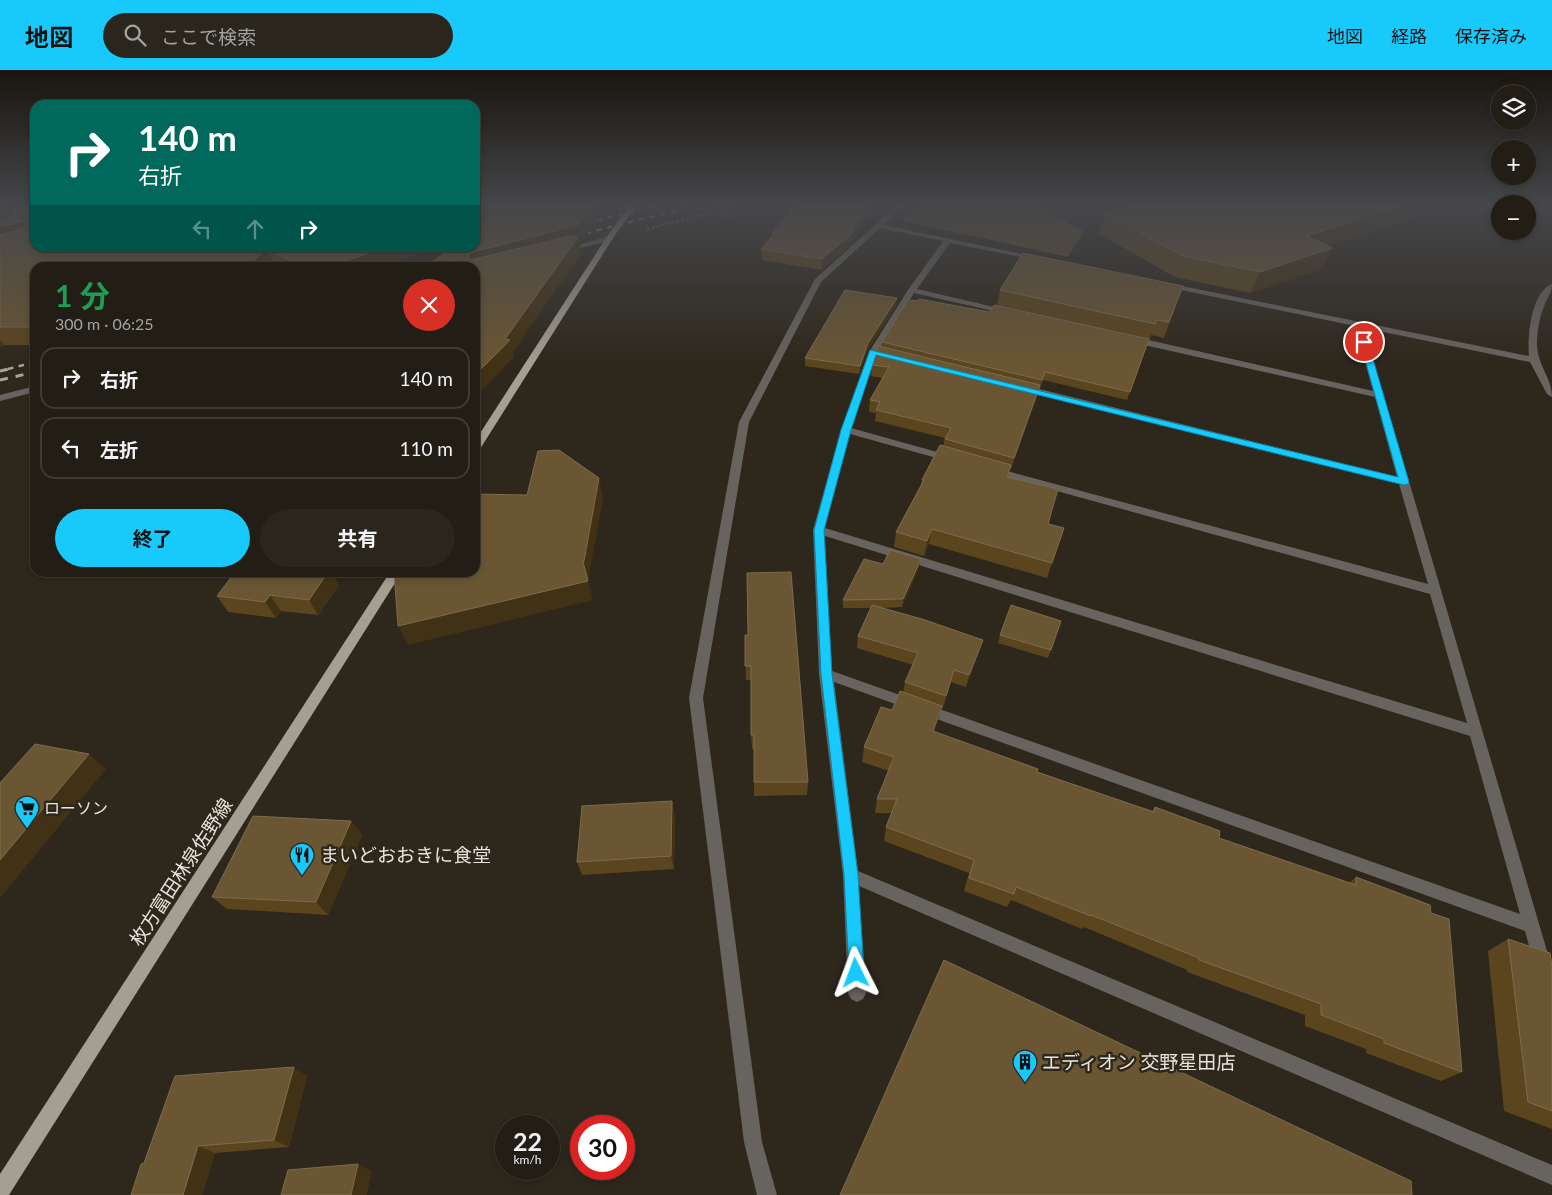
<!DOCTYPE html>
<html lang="ja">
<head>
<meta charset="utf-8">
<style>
  body { margin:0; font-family:Lato,"Noto Sans JP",sans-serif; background:#2a261e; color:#f1f3f6; height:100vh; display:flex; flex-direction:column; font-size:19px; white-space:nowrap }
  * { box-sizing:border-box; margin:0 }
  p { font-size:16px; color:#a2a2a0 }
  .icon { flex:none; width:28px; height:28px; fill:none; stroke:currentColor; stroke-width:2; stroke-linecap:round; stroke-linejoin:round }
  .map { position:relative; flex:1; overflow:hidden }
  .drawer { position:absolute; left:30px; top:192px; width:450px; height:315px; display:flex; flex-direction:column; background:#221d15; border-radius:15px; box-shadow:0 2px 8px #0003,0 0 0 1px #3f3b34 }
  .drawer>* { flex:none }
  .guide { position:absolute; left:30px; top:30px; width:450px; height:152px; border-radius:15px; box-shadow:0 2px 8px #0003,0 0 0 1px #3f3b34; background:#00695c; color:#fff; overflow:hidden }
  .buttons { position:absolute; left:1491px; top:15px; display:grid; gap:10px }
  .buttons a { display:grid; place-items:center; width:45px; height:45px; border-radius:50%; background:#221d15; box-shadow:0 2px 8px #0003,0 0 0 1px #3f3b34; font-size:25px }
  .speed { position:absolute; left:495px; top:1045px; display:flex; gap:10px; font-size:25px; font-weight:700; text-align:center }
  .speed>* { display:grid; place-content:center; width:65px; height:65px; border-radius:50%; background:#221d15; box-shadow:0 2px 8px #0003,0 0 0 1px #3f3b34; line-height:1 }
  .speed small { font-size:12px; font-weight:400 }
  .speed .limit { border:8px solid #d22; background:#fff; color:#111 }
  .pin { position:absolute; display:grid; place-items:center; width:42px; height:42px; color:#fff; margin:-21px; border:2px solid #fff; border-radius:50%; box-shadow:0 1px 5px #0007 }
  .me { position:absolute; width:55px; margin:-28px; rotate:357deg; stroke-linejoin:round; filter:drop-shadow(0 0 4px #0008) }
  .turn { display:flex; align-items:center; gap:18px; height:105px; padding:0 25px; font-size:22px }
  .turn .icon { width:65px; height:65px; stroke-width:2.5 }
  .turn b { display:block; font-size:35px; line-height:42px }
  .lanes { display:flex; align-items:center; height:48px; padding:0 25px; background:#0003; justify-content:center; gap:25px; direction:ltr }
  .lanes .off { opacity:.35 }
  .round { display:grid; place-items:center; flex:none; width:52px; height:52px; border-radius:26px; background:#2a261e }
  .overview { display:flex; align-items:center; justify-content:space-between; height:85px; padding:0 25px }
  h1 { font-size:30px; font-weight:700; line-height:38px; color:#1e9e55 }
  .cta { display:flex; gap:10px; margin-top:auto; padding:10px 25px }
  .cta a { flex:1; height:58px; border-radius:30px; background:#17cafb; color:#111; font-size:20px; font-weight:700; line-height:58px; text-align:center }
  .cta a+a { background:#2a261e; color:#f1f3f6 }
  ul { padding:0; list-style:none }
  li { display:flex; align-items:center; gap:15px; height:62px; margin:0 10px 8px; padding:0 15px; border:2px solid #3f3b34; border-radius:15px }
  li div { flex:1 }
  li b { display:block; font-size:19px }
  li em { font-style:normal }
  header { display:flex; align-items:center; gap:30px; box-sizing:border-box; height:70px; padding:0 25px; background:#17cafb; color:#111 }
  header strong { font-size:24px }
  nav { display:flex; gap:28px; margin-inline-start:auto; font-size:18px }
  .search { width:350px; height:45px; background:#2a261e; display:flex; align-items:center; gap:12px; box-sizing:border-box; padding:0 18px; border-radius:28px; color:#a2a2a0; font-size:19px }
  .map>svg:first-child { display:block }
  .green { fill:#634d28 }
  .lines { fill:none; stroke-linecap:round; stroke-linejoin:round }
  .path { stroke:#8a847b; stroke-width:2; stroke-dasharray:3 2; stroke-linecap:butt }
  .minor { fill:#67635e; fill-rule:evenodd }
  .major { fill:#a59e92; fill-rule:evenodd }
  .rail-far1 { stroke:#a9a49b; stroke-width:2.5; stroke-dasharray:5.5 5.5; stroke-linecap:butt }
  .rail { stroke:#a9a49b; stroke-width:3; stroke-dasharray:8 8; stroke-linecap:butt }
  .wall { fill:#5b451e }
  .shaded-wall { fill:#423215 }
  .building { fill:#6a5633; stroke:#7d6c4d }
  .route { fill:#17cafb; stroke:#0f83a3 }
  .labels { text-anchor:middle; stroke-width:5; stroke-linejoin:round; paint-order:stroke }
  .poi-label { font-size:16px; fill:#e7e2db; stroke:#2e271c; text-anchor:start }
  .near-poi-label { font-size:19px; fill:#e7e2db; stroke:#2e271c; text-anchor:start }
  .near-street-label { font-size:19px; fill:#e7e2db; stroke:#2e271c }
</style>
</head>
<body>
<header>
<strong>地図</strong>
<div class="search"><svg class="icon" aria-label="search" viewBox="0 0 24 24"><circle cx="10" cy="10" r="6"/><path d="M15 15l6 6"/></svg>ここで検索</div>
<nav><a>地図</a><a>経路</a><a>保存済み</a></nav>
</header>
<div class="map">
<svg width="1552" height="1125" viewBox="0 0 1552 1125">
  <rect width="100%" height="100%" fill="#2e271c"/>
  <path class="green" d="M 920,136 L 1037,136 L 1084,161 L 1068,187 L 900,150 Z"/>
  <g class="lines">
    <path class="path" d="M 647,159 L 721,140"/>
    <g class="minor">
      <path d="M 896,136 L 903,136 L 884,155 L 1041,188 L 1037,190 L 950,173 L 917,219 L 1011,241 L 1007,244 L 914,223 L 877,282 L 851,358 L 955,387 L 956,389 L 951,392 L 850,364 L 825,458 L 1467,653 L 1430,524 L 988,402 L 987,400 L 992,397 L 1428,514 L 1399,414 L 1020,320 L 1018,318 L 1023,315 L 1397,407 L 1375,327 L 1131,272 L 1127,269 L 1131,266 L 1373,321 L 1355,256 L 1167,217 L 1163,215 L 1167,213 L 1529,286 C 1527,267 1531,222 1552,214 C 1552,223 1546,230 1543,239 C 1539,249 1538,260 1537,270 C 1536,296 1552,306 1552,327 L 1547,324 L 1530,292 L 1364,258 L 1552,898 L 1552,936 L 1546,933 L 1543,927 L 1525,861 L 834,612 L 858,801 L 1552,1095 L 1552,1115 L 859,816 L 866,923 L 863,929 L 857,932 L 851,929 L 848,923 L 843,805 L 819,604 L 813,460 L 841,360 L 869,282 L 908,220 L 943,171 L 880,158 L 821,212 L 749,352 L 703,628 L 762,1072 L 777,1125 L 757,1125 L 744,1072 L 689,628 L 739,352 L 815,209 ZM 825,466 L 1470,666 L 1520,844 L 832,601 Z"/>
      <path d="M 610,166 L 613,166 L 613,170 L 564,182 L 560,180 Z"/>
      <path d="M 35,316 L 35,322 L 0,331 L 0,325 Z"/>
    </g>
    <g class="major">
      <path d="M 629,136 L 636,136 L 613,168 L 480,379 L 475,382 L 475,371 L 606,168 Z"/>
      <path d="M 390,502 L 402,502 L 9,1125 L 0,1125 L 0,1104 Z"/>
    </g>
    <g class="rail-far1">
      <path d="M 586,153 L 655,136"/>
      <path d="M 575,166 L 694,136"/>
      <path d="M 411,198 L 445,189"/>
      <path d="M 8,299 L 35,292"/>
    </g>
    <g class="rail">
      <path d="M 0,301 L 13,298"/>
      <path d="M 0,310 L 35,302"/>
    </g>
  </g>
  <g class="wall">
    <path d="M 0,136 L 35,136 L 35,178 L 434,178 L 379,198 L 279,198 L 274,195 L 272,198 L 35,198 L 35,275 L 4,275 L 0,277 Z"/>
    <path d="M 713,136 L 737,136 L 729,149 Z"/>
    <path d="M 796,136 L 878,136 L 848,177 L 822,200 L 762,190 L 761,179 L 772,167 L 772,163 Z"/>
    <path d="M 1450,136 L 1329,176 L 1332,178 L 1322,199 L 1250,223 L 1175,207 L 1099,164 L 1105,144 Z"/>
    <path d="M 1183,216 L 1164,268 L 1151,265 L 1150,269 L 997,235 L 1000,220 Z"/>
    <path d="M 897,228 L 896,236 L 867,281 L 859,304 L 805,296 L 805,288 Z"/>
    <path d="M 989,242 L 1149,269 L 1127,330 L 1043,310 L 1040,318 L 1039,318 L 1037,327 L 1011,399 L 1010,399 L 1008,407 L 1048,454 L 1064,458 L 1047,508 L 929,474 L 924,486 L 894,477 L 896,462 L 921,415 L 922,410 L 943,376 L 945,368 L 875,351 L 876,343 L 869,342 L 870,330 L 883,308 L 871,306 L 872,295 L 881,277 L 882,272 Z"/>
    <path d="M 883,494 L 919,497 L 902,537 L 880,538 L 983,570 L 979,582 L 966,617 L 951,612 L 943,638 L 941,638 L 934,662 L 1037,702 L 1152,741 L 1155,737 L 1219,768 L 1349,813 L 1356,807 L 1431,843 L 1462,1002 L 1441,1011 L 1366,983 L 1366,979 L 1305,956 L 1305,945 L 1187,902 L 1187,900 L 1084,857 L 1082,859 L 1011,830 L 1007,837 L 964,821 L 969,803 L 884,771 L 886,757 L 892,743 L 875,743 L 877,729 L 889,701 L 862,692 L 864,677 L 892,640 L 903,623 L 905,612 L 913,595 L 857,578 L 858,566 L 871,538 L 843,538 L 843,530 Z"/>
    <path d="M 339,515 L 318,545 L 281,541 L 276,548 L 228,542 L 217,526 Z"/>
    <path d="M 745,565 L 808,712 L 807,725 L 754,726 L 754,679 L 752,679 L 751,665 L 751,610 L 746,610 Z"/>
    <path d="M 1000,565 L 1051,580 L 1048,588 L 998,573 Z"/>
    <path d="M 672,731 L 675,746 L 674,799 L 582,805 L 577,792 Z"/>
    <path d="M 351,751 L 362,765 L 328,845 L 227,839 L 212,827 Z"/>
    <path d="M 1508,869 L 1552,897 L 1552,1059 L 1504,1041 L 1488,881 Z"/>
    <path d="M 307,1006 L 289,1077 L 215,1083 L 202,1125 L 131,1125 L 144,1093 Z"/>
  </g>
  <g class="shaded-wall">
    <path d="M 5,136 L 23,136 L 24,151 L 35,167 L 0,176 L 0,141 Z"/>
    <path d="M 500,136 L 503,136 L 475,163 L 475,145 Z"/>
    <path d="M 594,136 L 610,136 L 581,172 L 579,172 L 581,184 L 513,282 L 514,287 L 475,328 L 475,199 L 468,188 L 469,183 Z"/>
    <path d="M 733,136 L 737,136 L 729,149 L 729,142 Z"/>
    <path d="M 870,136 L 878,136 L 848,177 L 822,200 L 822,189 Z"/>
    <path d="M 1399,136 L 1450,136 L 1297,187 L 1307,166 Z"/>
    <path d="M 267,178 L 274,195 L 272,198 L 246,198 Z"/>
    <path d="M 382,178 L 434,178 L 379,198 L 326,198 Z"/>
    <path d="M 1332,178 L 1322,199 L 1250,223 L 1260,202 Z"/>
    <path d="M 897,228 L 896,236 L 867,281 L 859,304 L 860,296 L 868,273 Z"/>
    <path d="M 0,270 L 4,275 L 0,277 Z"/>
    <path d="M 1040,315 L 1037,327 L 1011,399 L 1014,388 Z"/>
    <path d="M 599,408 L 603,428 L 588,511 L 593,530 L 408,575 L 398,556 L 583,492 Z"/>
    <path d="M 932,459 L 929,474 L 924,486 L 927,471 Z"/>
    <path d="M 921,489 L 919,497 L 902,537 L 903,529 Z"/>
    <path d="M 328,502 L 332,502 L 339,515 L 318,545 L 309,530 Z"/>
    <path d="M 270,525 L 281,541 L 276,548 L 265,532 Z"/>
    <path d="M 983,570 L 979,582 L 966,617 L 969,605 Z"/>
    <path d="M 954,600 L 951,612 L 943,638 L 946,626 Z"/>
    <path d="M 942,636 L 938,651 L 929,676 L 933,661 Z"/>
    <path d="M 89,684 L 106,699 L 0,828 L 0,790 Z"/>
    <path d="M 672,731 L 675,746 L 674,799 L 671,786 Z"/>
    <path d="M 351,751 L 362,765 L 328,845 L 316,832 Z"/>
    <path d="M 294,997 L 307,1006 L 289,1077 L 274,1070 Z"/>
    <path d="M 198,1076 L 215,1083 L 202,1125 L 183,1125 Z"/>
    <path d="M 358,1094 L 372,1101 L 367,1125 L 351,1125 Z"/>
  </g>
  <g class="building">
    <path d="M 0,136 L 5,136 L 4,139 L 0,141 Z"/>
    <path d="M 16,136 L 35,136 L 35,178 L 382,178 L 326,198 L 303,198 L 267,178 L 246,198 L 35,198 L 35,257 L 0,257 L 0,165 L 25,158 L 26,153 L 24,151 L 0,157 L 0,152 L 12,144 Z"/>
    <path d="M 475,136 L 500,136 L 475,145 Z"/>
    <path d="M 501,136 L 594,136 L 578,155 L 469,183 L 468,188 L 471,190 L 570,166 L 578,167 L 505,269 L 510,270 L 475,305 L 475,198 L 426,198 L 450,178 L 475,178 L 475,158 Z"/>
    <path d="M 722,136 L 733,136 L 729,142 Z"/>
    <path d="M 796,136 L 870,136 L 849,166 L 822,189 L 761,179 L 775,163 L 772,163 Z"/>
    <path d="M 1132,136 L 1399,136 L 1307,166 L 1332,178 L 1260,202 L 1183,186 L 1105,144 Z"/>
    <path d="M 1023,183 L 1183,216 L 1169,252 L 1157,250 L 1155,254 L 1000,220 Z"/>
    <path d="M 845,220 L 897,228 L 868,273 L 860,296 L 805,288 Z"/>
    <path d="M 919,229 L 989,242 L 994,235 L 1149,269 L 1130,322 L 1045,302 L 1042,310 L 882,272 L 908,230 L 917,231 Z"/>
    <path d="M 878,276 L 1040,315 L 1014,388 L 945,369 L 951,358 L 876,340 L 880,332 L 870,330 L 889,297 L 872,295 Z"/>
    <path d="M 940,375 L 1011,395 L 1007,407 L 1058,419 L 1048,454 L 1064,458 L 1052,493 L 932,459 L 927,471 L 896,462 L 924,410 L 922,410 Z"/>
    <path d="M 559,380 L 599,408 L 584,491 L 583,492 L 588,511 L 398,556 L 394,502 L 475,502 L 475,424 L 527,425 L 538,381 Z"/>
    <path d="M 890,480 L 921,489 L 903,529 L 843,530 L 864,489 L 883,494 Z"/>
    <path d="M 235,502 L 328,502 L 309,530 L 270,525 L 265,532 L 217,526 Z"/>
    <path d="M 791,502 L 808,712 L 754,712 L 754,665 L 751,665 L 751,596 L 745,596 L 745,565 L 748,565 L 747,503 Z"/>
    <path d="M 872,535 L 922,549 L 983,570 L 969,605 L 954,600 L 946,626 L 905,612 L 918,583 L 858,566 Z"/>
    <path d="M 1011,535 L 1061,551 L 1051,580 L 1000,565 Z"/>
    <path d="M 900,621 L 942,636 L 933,661 L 1038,699 L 1037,702 L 1154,742 L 1155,737 L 1220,761 L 1219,768 L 1356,815 L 1356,807 L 1430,835 L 1431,843 L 1449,849 L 1462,1002 L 1384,973 L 1384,969 L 1321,945 L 1321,934 L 1199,890 L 1199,888 L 1091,845 L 1091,846 L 1016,817 L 1014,824 L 969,808 L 974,790 L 886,757 L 897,729 L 877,729 L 894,687 L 864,677 L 881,637 L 892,640 Z"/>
    <path d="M 35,674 L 89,684 L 0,790 L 0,713 Z"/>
    <path d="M 672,731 L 671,786 L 577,792 L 582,736 Z"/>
    <path d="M 253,746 L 351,751 L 316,832 L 212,827 Z"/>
    <path d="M 1508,869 L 1550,883 L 1552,897 L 1552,1041 L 1528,1032 Z"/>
    <path d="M 944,890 L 1411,1111 L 1412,1125 L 840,1125 Z"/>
    <path d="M 294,997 L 274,1070 L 198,1076 L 183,1125 L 131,1125 L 141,1094 L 144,1093 L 175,1006 Z"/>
    <path d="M 358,1094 L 351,1125 L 281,1125 L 288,1100 Z"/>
  </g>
  <linearGradient id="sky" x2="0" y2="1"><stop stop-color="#19150f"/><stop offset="0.46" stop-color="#46474b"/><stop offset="1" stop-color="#46474b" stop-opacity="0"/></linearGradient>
  <rect width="1552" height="294" fill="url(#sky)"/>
  <path class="route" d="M 1364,270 L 1368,272 L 1409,412 L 1408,414 L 1404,415 L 876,285 L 851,360 L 824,460 L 832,604 L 858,805 L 864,903 L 862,909 L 856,911 L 851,909 L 849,903 L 844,805 L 821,604 L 814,460 L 841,360 L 870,280 L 1398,407 L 1360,272 Z"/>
  <defs>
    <symbol id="supermarket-pin" viewBox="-11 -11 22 30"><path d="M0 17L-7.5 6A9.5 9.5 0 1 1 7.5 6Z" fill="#17cafb" stroke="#2e271c"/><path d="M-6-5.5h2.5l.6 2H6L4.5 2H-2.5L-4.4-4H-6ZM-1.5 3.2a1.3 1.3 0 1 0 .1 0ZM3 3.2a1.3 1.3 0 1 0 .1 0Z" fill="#111"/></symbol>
    <symbol id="restaurant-pin" viewBox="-11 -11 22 30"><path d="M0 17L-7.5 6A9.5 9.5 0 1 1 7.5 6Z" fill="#17cafb" stroke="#2e271c"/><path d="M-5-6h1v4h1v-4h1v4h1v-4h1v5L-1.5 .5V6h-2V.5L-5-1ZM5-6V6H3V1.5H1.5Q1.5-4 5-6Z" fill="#111"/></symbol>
    <symbol id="building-pin" viewBox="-11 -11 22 30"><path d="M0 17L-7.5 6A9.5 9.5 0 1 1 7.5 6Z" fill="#17cafb" stroke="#2e271c"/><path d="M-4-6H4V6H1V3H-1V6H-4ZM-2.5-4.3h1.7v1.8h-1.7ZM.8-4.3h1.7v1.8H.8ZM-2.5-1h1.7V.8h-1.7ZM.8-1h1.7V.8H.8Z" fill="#111"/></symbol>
  </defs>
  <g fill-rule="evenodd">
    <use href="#supermarket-pin" x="13" y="724" width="28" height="38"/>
    <use href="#restaurant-pin" x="288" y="771" width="28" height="38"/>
    <use href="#building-pin" x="1011" y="978" width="28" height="38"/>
  </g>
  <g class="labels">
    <g class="poi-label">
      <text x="44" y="744">ローソン</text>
    </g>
    <g class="near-poi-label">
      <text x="320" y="792">まいどおおきに食堂</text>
      <text x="1042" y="999">エディオン 交野星田店</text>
    </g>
    <g class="near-street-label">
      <text transform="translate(181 802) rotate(-57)" y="7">枚方富田林泉佐野線</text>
    </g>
  </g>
</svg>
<div class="buttons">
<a><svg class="icon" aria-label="layers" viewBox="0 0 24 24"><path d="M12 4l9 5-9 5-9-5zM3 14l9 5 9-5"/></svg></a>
<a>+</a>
<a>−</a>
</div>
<div class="speed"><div>22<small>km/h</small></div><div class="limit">30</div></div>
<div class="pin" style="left:1364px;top:272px;background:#d93025"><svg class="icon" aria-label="arrive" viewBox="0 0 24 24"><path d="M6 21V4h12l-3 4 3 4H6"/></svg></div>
<svg class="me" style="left:856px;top:903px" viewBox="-20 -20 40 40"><path d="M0-17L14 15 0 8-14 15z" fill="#17cafb" stroke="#fff" stroke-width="4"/></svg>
<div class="guide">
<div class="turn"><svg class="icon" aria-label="right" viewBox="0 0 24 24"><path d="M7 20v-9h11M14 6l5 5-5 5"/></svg><div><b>140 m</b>右折</div></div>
<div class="lanes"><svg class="icon off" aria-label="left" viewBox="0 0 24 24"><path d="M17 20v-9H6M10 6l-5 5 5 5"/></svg><svg class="icon off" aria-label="ahead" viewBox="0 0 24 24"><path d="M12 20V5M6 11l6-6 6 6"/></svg><svg class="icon" aria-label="right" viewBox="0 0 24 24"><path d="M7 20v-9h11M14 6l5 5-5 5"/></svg></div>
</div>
<section class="drawer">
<div class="overview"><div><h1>1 分</h1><p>300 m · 06:25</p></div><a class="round" style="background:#d93025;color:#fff"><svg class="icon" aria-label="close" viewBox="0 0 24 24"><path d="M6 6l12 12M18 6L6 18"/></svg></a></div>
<ul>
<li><svg class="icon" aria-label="right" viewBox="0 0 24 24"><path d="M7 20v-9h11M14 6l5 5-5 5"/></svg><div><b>右折</b></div><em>140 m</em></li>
<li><svg class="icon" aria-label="left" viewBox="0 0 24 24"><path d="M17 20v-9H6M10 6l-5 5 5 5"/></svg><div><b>左折</b></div><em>110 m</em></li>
</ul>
<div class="cta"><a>終了</a><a>共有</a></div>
</section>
</div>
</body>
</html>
